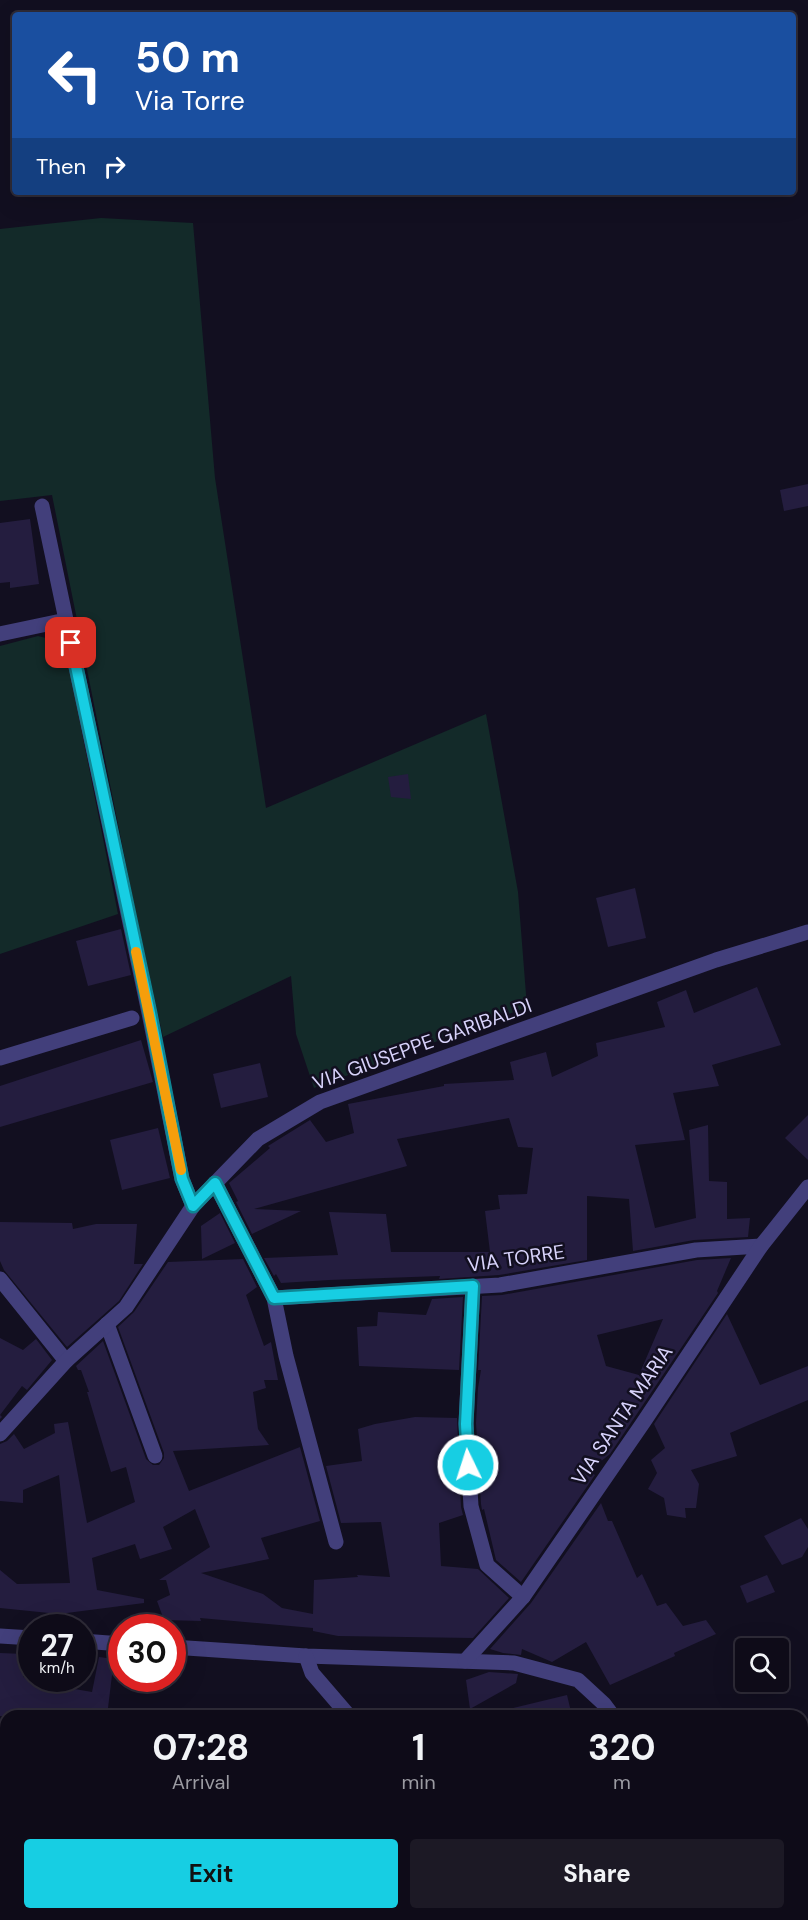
<!DOCTYPE html>
<html lang="en">
<head>
<meta charset="utf-8">
<style>
  body { margin:0; font-family:"DM Sans",sans-serif; background:#1c1925; color:#f1f3f6; height:100vh; display:flex; flex-direction:column; font-size:22px; white-space:nowrap }
  * { box-sizing:border-box; margin:0 }
  p { font-size:20px; color:#9b9ba2 }
  .icon { flex:none; width:33px; height:33px; fill:none; stroke:currentColor; stroke-width:2; stroke-linecap:round; stroke-linejoin:round }
  .map { position:relative; flex:1; overflow:hidden }
  .sheet { position:absolute; left:0px; top:1710px; width:808px; height:210px; display:flex; flex-direction:column; background:#0e0b18; border-radius:18px 18px 0 0; box-shadow:0 6px 24px #0002,0 0 0 2px #2e2b37 }
  .sheet>* { flex:none }
  .banner { position:absolute; left:12px; top:12px; width:784px; height:183px; border-radius:6px; box-shadow:0 6px 24px #0002,0 0 0 2px #2e2b37; background:#1a4fa0; color:#fff; overflow:hidden }
  .controls { position:absolute; left:735px; top:1638px; display:grid; gap:12px }
  .controls a { display:grid; place-items:center; width:54px; height:54px; border-radius:6px; background:#0e0b18; box-shadow:0 6px 24px #0002,0 0 0 2px #2e2b37; font-size:30px }
  .speed { position:absolute; left:18px; top:1614px; display:flex; gap:12px; font-size:30px; font-weight:700; text-align:center }
  .speed>* { display:grid; place-content:center; width:78px; height:78px; border-radius:50%; background:#0e0b18; box-shadow:0 6px 24px #0002,0 0 0 2px #2e2b37; line-height:1 }
  .speed small { font-size:15px; font-weight:400 }
  .speed .limit { border:9px solid #d22; background:#fff; color:#111 }
  .pin { position:absolute; display:grid; place-items:center; width:51px; height:51px; color:#fff; margin:-26px; border-radius:12px; box-shadow:0 3px 9px #0006 }
  .me { position:absolute; width:66px; margin:-33px; rotate:356deg; stroke-linejoin:round; filter:drop-shadow(0 0 4px #0008) }
  .turn { display:flex; align-items:center; gap:21px; height:126px; padding:0 24px; font-size:27px }
  .turn .icon { width:78px; height:78px; stroke-width:2.5 }
  .turn b { display:block; font-size:42px; line-height:51px }
  .then { display:flex; align-items:center; height:57px; padding:0 24px; background:#0003; gap:12px; font-size:22px }
  .eta { display:flex; justify-content:space-evenly; align-items:center; height:102px; text-align:center }
  .eta b { font-size:36px; font-weight:700; line-height:42px }
  .action { display:flex; gap:12px; margin-top:auto; padding:12px 24px }
  .action a { flex:1; height:69px; border-radius:6px; background:#17cee3; color:#111; font-size:24px; font-weight:700; line-height:69px; text-align:center }
  .action a+a { background:#1c1925; color:#f1f3f6 }
  .map>svg:first-child { display:block }
  .green { fill:#132a29 }
  .building { fill:#241d3f; fill-rule:evenodd }
  .lines { fill:none; stroke-linecap:round; stroke-linejoin:round }
  .minor { stroke:#423f7b; stroke-width:15 }
  .route-casing { stroke:#0f8694; stroke-width:15 }
  .route { stroke:#17cee3; stroke-width:10 }
  .slow { stroke:#f59e0b; stroke-width:10 }
  .labels { text-anchor:middle; stroke-width:5; stroke-linejoin:round; paint-order:stroke }
  .street-label { font-size:20px; fill:#d8d3fb; stroke:#120f20 }
</style>
</head>
<body>
<div class="map">
<svg width="808" height="1920" viewBox="0 0 808 1920">
  <rect width="100%" height="100%" fill="#120f20"/>
  <g class="green">
    <path d="M 101,218 L 193,223 L 215,478 L 266,808 L 486,714 L 518,892 L 527,1007 L 314,1088 L 296,1034 L 291,976 L 163,1037 L 135,909 L 52,495 L 0,501 L 0,229 Z"/>
    <path d="M 38,636 L 54,640 L 66,652 L 118,914 L 0,954 L 0,646 Z"/>
    <path d="M 621,1914 L 755,1914 L 759,1920 L 611,1920 Z"/>
  </g>
  <g class="building">
    <path d="M 808,484 L 808,506 L 784,511 L 780,490 Z"/>
    <path d="M 30,519 L 39,584 L 10,588 L 10,582 L 0,583 L 0,523 Z"/>
    <path d="M 408,774 L 411,799 L 391,797 L 388,777 Z"/>
    <path d="M 635,888 L 646,938 L 608,947 L 596,898 Z"/>
    <path d="M 121,929 L 131,975 L 88,986 L 76,941 Z"/>
    <path d="M 757,987 L 781,1045 L 712,1065 L 719,1086 L 673,1093 L 685,1140 L 635,1145 L 655,1228 L 696,1218 L 689,1130 L 708,1125 L 709,1181 L 727,1182 L 727,1219 L 750,1218 L 748,1237 L 694,1240 L 633,1251 L 629,1199 L 587,1196 L 587,1260 L 499,1275 L 439,1279 L 440,1276 L 329,1280 L 281,1283 L 276,1274 L 274,1276 L 264,1258 L 338,1255 L 329,1212 L 386,1214 L 391,1252 L 490,1252 L 485,1211 L 500,1209 L 498,1195 L 527,1194 L 533,1148 L 518,1147 L 509,1118 L 397,1139 L 407,1166 L 254,1209 L 301,1211 L 252,1234 L 236,1202 L 238,1201 L 229,1183 L 270,1148 L 268,1146 L 310,1120 L 326,1142 L 354,1133 L 348,1104 L 444,1086 L 444,1084 L 514,1080 L 510,1062 L 546,1052 L 552,1077 L 598,1056 L 596,1043 L 665,1027 L 657,1002 L 686,990 L 694,1013 Z"/>
    <path d="M 141,1040 L 153,1082 L 0,1127 L 0,1086 Z"/>
    <path d="M 260,1063 L 268,1097 L 221,1108 L 213,1074 Z"/>
    <path d="M 808,1115 L 808,1160 L 785,1138 Z"/>
    <path d="M 158,1128 L 170,1178 L 122,1190 L 110,1140 Z"/>
    <path d="M 220,1213 L 235,1243 L 202,1259 L 201,1226 Z"/>
    <path d="M 0,1222 L 72,1223 L 73,1229 L 96,1224 L 137,1224 L 134,1264 L 143,1264 L 119,1301 L 67,1347 L 4,1270 L 0,1261 Z"/>
    <path d="M 731,1258 L 717,1291 L 718,1293 L 610,1454 L 589,1471 L 595,1475 L 521,1582 L 496,1560 L 484,1509 L 482,1510 L 481,1504 L 476,1423 L 478,1388 L 481,1370 L 478,1370 L 482,1296 L 502,1295 L 697,1260 ZM 663,1319 L 639,1375 L 606,1366 L 597,1335 Z"/>
    <path d="M 243,1259 L 257,1287 L 246,1295 L 264,1346 L 271,1342 L 278,1380 L 264,1380 L 266,1388 L 253,1392 L 258,1429 L 269,1445 L 173,1451 L 189,1491 L 300,1447 L 320,1521 L 261,1538 L 269,1559 L 201,1573 L 263,1594 L 282,1608 L 313,1614 L 314,1580 L 358,1577 L 357,1575 L 390,1577 L 381,1522 L 341,1523 L 326,1466 L 362,1461 L 358,1429 L 375,1424 L 415,1417 L 457,1418 L 461,1507 L 463,1515 L 439,1523 L 441,1566 L 478,1569 L 509,1598 L 473,1638 L 338,1636 L 313,1631 L 313,1628 L 200,1618 L 201,1621 L 164,1620 L 157,1601 L 170,1595 L 166,1580 L 159,1580 L 210,1547 L 195,1509 L 163,1527 L 172,1549 L 140,1559 L 135,1544 L 92,1558 L 97,1590 L 144,1599 L 144,1603 L 59,1614 L 0,1608 L 0,1570 L 17,1584 L 70,1583 L 59,1475 L 23,1490 L 23,1503 L 0,1501 L 0,1444 L 7,1441 L 14,1434 L 24,1449 L 55,1433 L 54,1424 L 68,1422 L 87,1523 L 135,1502 L 126,1467 L 111,1472 L 87,1392 L 89,1392 L 81,1370 L 78,1370 L 76,1366 L 103,1341 L 146,1459 L 153,1465 L 159,1465 L 164,1458 L 164,1453 L 118,1327 L 134,1312 L 168,1262 Z"/>
    <path d="M 463,1297 L 459,1370 L 359,1366 L 357,1327 L 377,1326 L 378,1312 L 426,1315 L 432,1299 Z"/>
    <path d="M 727,1314 L 760,1385 L 808,1366 L 808,1400 L 730,1433 L 737,1456 L 691,1470 L 699,1484 L 696,1508 L 685,1508 L 686,1518 L 667,1515 L 664,1498 L 648,1489 L 657,1473 L 651,1460 L 665,1448 L 654,1424 Z"/>
    <path d="M 0,1338 L 23,1350 L 36,1339 L 52,1360 L 27,1390 L 22,1386 L 0,1415 L 2,1417 L 0,1419 Z"/>
    <path d="M 601,1503 L 608,1521 L 612,1521 L 637,1578 L 642,1574 L 657,1606 L 666,1603 L 683,1626 L 706,1620 L 716,1634 L 674,1653 L 675,1656 L 610,1685 L 586,1642 L 552,1662 L 522,1649 L 521,1655 L 503,1653 L 490,1649 L 531,1603 Z"/>
    <path d="M 801,1518 L 808,1529 L 808,1547 L 802,1557 L 782,1565 L 764,1536 Z"/>
    <path d="M 767,1575 L 775,1592 L 747,1603 L 740,1586 Z"/>
    <path d="M 0,1653 L 24,1654 L 23,1677 L 40,1681 L 40,1683 L 92,1692 L 99,1657 L 114,1659 L 107,1716 L 0,1716 Z"/>
    <path d="M 489,1672 L 518,1674 L 516,1683 L 470,1709 L 466,1680 Z"/>
    <path d="M 567,1695 L 572,1716 L 510,1716 L 509,1709 Z"/>
  </g>
  <g class="lines">
    <g class="minor">
      <path d="M 42,506 L 149,1013 L 182,1179 L 193,1206"/>
      <path d="M 0,634 L 66,620"/>
      <path d="M 0,1058 L 132,1018"/>
      <path d="M 215,1183 L 274,1298 L 286,1356 L 336,1542"/>
      <path d="M 0,1279 L 66,1361"/>
      <path d="M 473,1286 L 466,1423 L 471,1506 L 487,1565 L 523,1597"/>
      <path d="M 274,1298 L 500,1285 L 696,1250 L 761,1246"/>
      <path d="M 107,1324 L 155,1456"/>
      <path d="M 0,1434 L 66,1361 L 126,1307 L 193,1206 L 258,1139 L 320,1102 L 716,960 L 808,932"/>
      <path d="M 0,1636 L 32,1638"/>
      <path d="M 82,1641 L 122,1644"/>
      <path d="M 172,1647 L 306,1656 L 514,1663 L 578,1680 L 604,1704 L 613,1716"/>
      <path d="M 306,1656 L 312,1673 L 349,1716"/>
      <path d="M 465,1661 L 523,1597 L 643,1423 L 761,1246 L 808,1187"/>
      <path d="M 502,1914 L 506,1920"/>
      <path d="M 791,1914 L 796,1920"/>
      <path d="M 177,1920 L 186,1914"/>
      <path d="M 581,1920 L 589,1914"/>
    </g>
  </g>
  <g class="lines">
    <defs>
      <path id="route" d="M 71,643 L 150,1013 L 182,1179 L 193,1206 L 215,1183 L 274,1298 L 473,1286 L 466,1424 L 468,1465"/>
    </defs>
    <use href="#route" class="route-casing"/>
    <use href="#route" class="route"/>
    <path class="slow" d="M 136,952 L 181,1170"/>
  </g>
  <g class="labels">
    <g class="street-label">
      <text transform="translate(422 1044) rotate(-20)" y="7">VIA GIUSEPPE GARIBALDI</text>
      <text transform="translate(516 1258) rotate(-8)" y="7">VIA TORRE</text>
      <text transform="translate(622 1415) rotate(-56)" y="7">VIA SANTA MARIA</text>
    </g>
  </g>
</svg>
<div class="controls">
<a><svg class="icon" aria-label="search" viewBox="0 0 24 24"><circle cx="10" cy="10" r="6"/><path d="M15 15l6 6"/></svg></a>
</div>
<div class="speed"><div>27<small>km/h</small></div><div class="limit">30</div></div>
<div class="pin" style="left:71px;top:643px;background:#d93025"><svg class="icon" aria-label="arrive" viewBox="0 0 24 24"><path d="M6 21V4h12l-3 4 3 4H6"/></svg></div>
<svg class="me" style="left:468px;top:1465px" viewBox="-20 -20 40 40"><circle r="17" fill="#17cee3" stroke="#fff" stroke-width="3"/><path d="M0-11L8 9 0 5-8 9z" fill="#fff"/></svg>
<div class="banner">
<div class="turn"><svg class="icon" aria-label="left" viewBox="0 0 24 24"><path d="M17 20v-9H6M10 6l-5 5 5 5"/></svg><div><b>50 m</b>Via Torre</div></div>
<div class="then">Then<svg class="icon" aria-label="right" viewBox="0 0 24 24"><path d="M7 20v-9h11M14 6l5 5-5 5"/></svg></div>
</div>
<section class="sheet">
<div class="eta">
<div><b>07:28</b><p>Arrival</p></div>
<div><b>1</b><p>min</p></div>
<div><b>320</b><p>m</p></div>
</div>
<div class="action"><a>Exit</a><a>Share</a></div>
</section>
</div>
</body>
</html>
